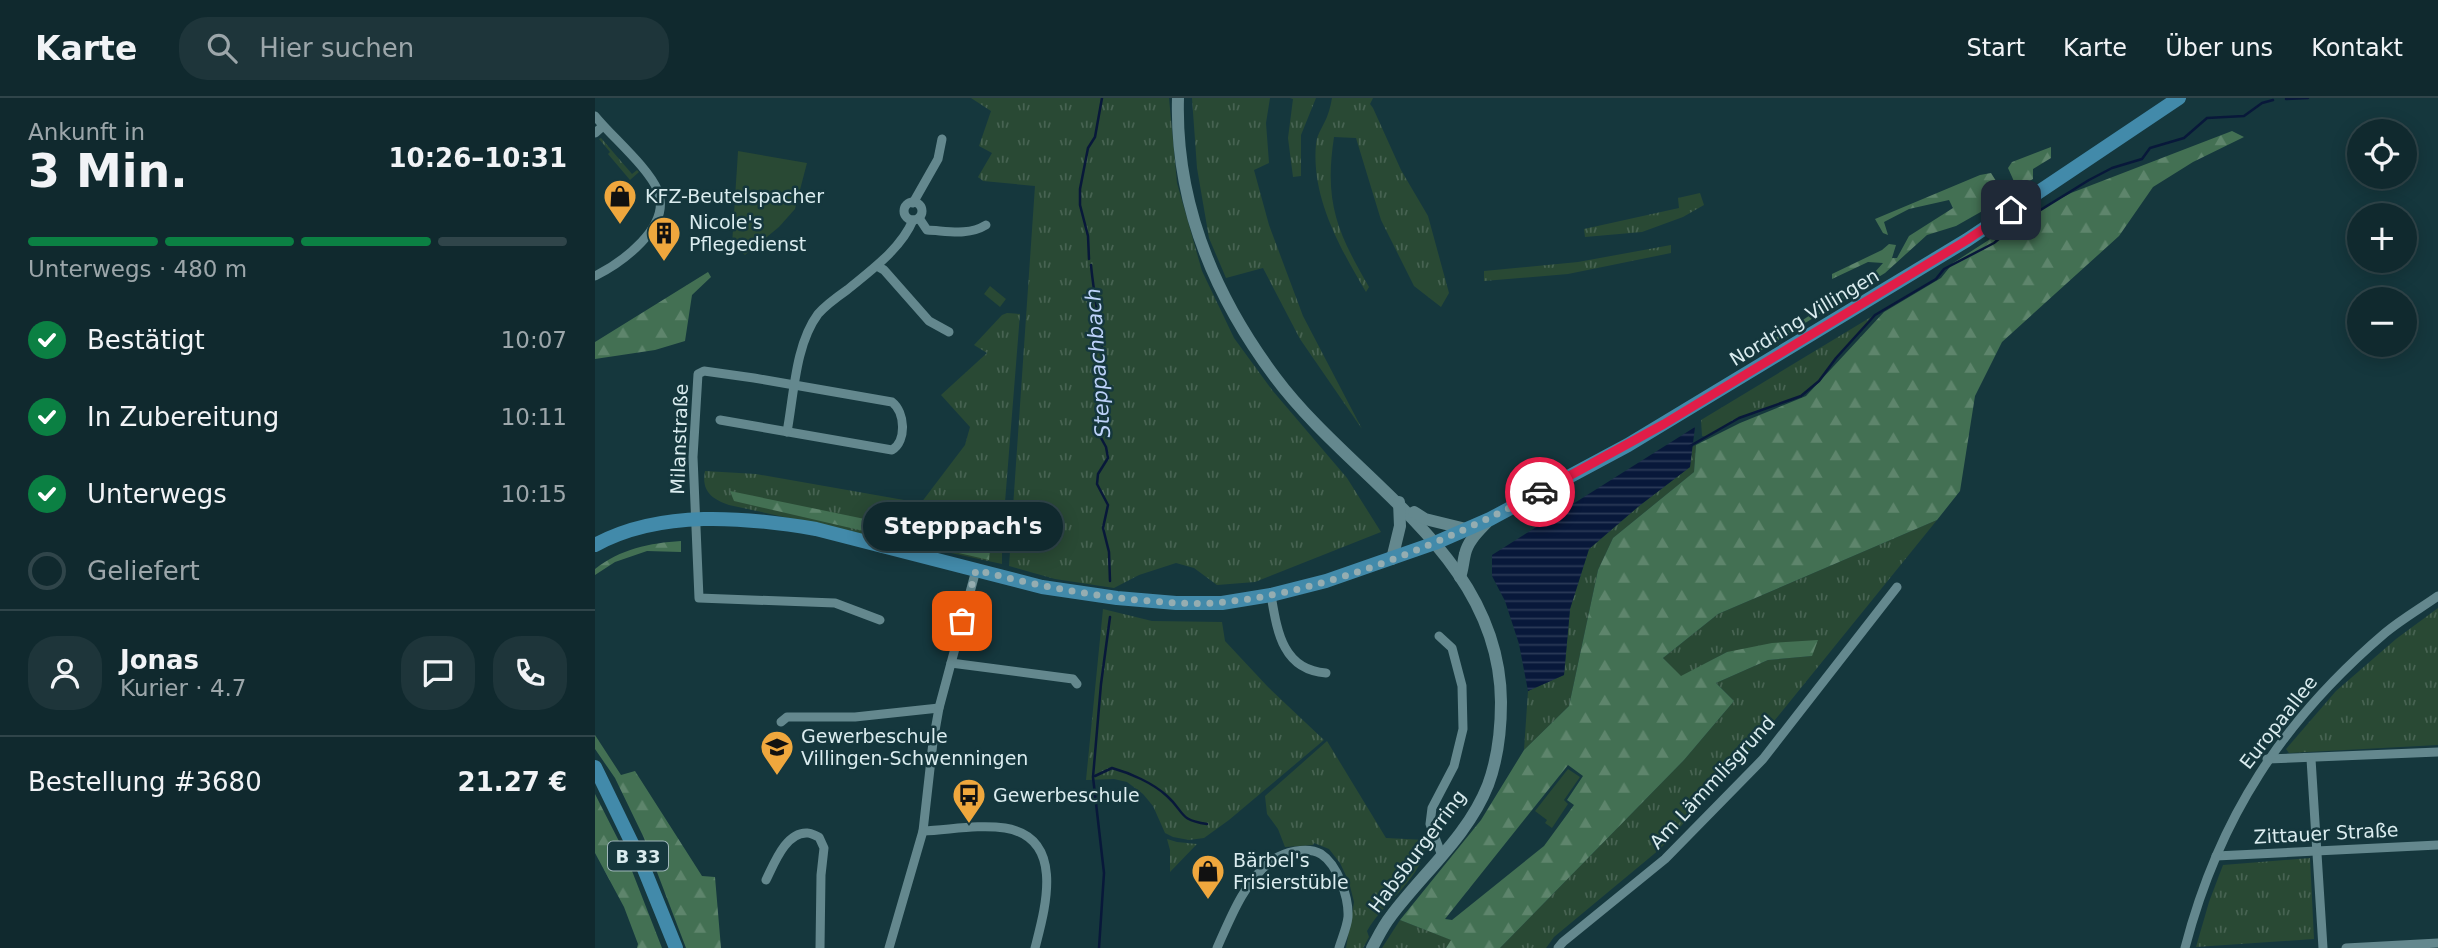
<!DOCTYPE html>
<html lang="de">
<meta charset="utf-8">
<style>
:root{--surface:#10292e;--page:#1e353a;--text:#f1f3f6;--muted:#9ca6aa;--line:#30454a;--accent:#0b8043}
body{margin:0;font-family:"DejaVu Sans",sans-serif;background:var(--page);color:var(--text);height:100vh;display:flex;flex-direction:column;font-size:26px;white-space:nowrap}
*{box-sizing:border-box;margin:0}
p{font-size:23px;color:var(--muted)}
.icon{flex:none;width:38px;height:38px;fill:none;stroke:currentColor;stroke-width:2;stroke-linecap:round;stroke-linejoin:round}
.map{position:relative;flex:1;overflow:hidden}
.side{display:flex;flex-direction:column;background:var(--surface);width:595px}
.side>*{flex:none}
.controls{position:absolute;left:1752px;top:21px;display:grid;gap:14px}
.controls a{display:grid;place-items:center;width:70px;height:70px;border-radius:50%;background:var(--surface);box-shadow:0 4px 18px #0003,0 0 0 2px var(--line);font-size:35px}
.pin{position:absolute;display:grid;place-items:center;width:60px;height:60px;color:#fff;margin:-30px;border-radius:14px;box-shadow:0 4px 10px #0006}
.courier{position:absolute;display:grid;place-items:center;width:70px;height:70px;margin:-35px;border:5px solid #e11d48;border-radius:50%;background:#fff;color:#222;box-shadow:0 2px 9px #0007}
.bubble{position:absolute;height:49px;border-radius:24px;background:var(--surface);box-shadow:0 4px 18px #0003,0 0 0 2px var(--line);font-size:23px;font-weight:800;line-height:49px;text-align:center}
.headline em{font-style:normal;font-weight:800}
.headline div{display:flex;flex-direction:column-reverse}
.headline{display:flex;align-items:center;justify-content:space-between;height:119px;padding:0 28px}
h1{font-size:46px;font-weight:800;line-height:52px}
.bar{display:grid;grid-template-columns:repeat(4,1fr);gap:10px 7px;align-content:center;height:84px;padding:0 28px}
.bar i{height:9px;border-radius:5px;background:var(--line)}
.bar .active{background:var(--accent)}
.bar p{grid-column:span 4}
.line{display:flex;align-items:center;gap:18px;padding:0 28px;border-top:2px solid var(--line)}
.line div{flex:1}
.round{display:grid;place-items:center;flex:none;width:74px;height:74px;border-radius:28px;background:var(--page)}
ol{padding:0 28px;list-style:none}
li{display:flex;align-items:center;gap:21px;height:77px}
li p{margin-inline-start:auto}
li .icon{padding:7px;border-radius:50%;background:var(--accent);color:#fff;stroke-width:4}
li:last-child{color:var(--muted)}
li i{width:38px;height:38px;border:4px solid var(--line);border-radius:50%}
header{display:flex;align-items:center;gap:42px;box-sizing:border-box;height:98px;padding:0 35px;background:var(--surface);border-bottom:2px solid var(--line)}
header strong{font-size:33px}
nav{display:flex;gap:38px;margin-inline-start:auto;font-size:24px}
.search{width:490px;height:63px;background:var(--page);display:flex;align-items:center;gap:18px;box-sizing:border-box;padding:0 24px;border-radius:28px;color:var(--muted);font-size:26px}
main{display:flex;flex:1;min-height:0}
.map>svg:first-child{display:block}
.grass{fill:url(#grass-tufts)}
.forest{fill:url(#forest-firs);fill-rule:evenodd}
.park{fill:#294934}
.water{fill:url(#water-rules)}
.lines{fill:none;stroke-linecap:round;stroke-linejoin:round}
.stream{stroke:#08183a;stroke-width:2.5}
.street{stroke:#64888e;stroke-width:9}
.secondary{stroke:#64888e;stroke-width:12}
.primary{stroke:#428aaa;stroke-width:14}
.done{stroke:#95adb1;stroke-width:7;stroke-dasharray:0 12.6}
.route{stroke:#e11d48;stroke-width:9}
.labels{text-anchor:middle;dominant-baseline:central;stroke-width:5;stroke-linejoin:round;paint-order:stroke}
.shield{fill:#15373d;stroke:#9fb6ba;stroke-width:2}
.shield-label{font-size:18px;font-weight:bold;fill:#daecef}
.poi-label{font-size:19px;fill:#daecef;stroke:#15373d;text-anchor:start}
.street-label{font-size:19px;fill:#daecef;stroke:#15373d}
.water-label{font-size:21px;font-style:italic;fill:#bdd2f9;stroke:#15373d}
</style>
<header>
<strong>Karte</strong>
<div class="search"><svg class="icon" aria-label="search" viewBox="0 0 24 24"><circle cx="10" cy="10" r="6"/><path d="M15 15l6 6"/></svg>Hier suchen</div>
<nav><a>Start</a><a>Karte</a><a>Über uns</a><a>Kontakt</a></nav>
</header>
<main>
<section class="side">
<div class="headline"><div><h1>3 Min.</h1><p>Ankunft in</p></div><em>10:26–10:31</em></div>
<div class="bar"><i class="active"></i><i class="active"></i><i class="active"></i><i></i><p>Unterwegs · 480 m</p></div>
<ol>
<li><svg class="icon" aria-label="check" viewBox="0 0 24 24"><path d="M5 12l5 5 9-10"/></svg>Bestätigt<p>10:07</p></li>
<li><svg class="icon" aria-label="check" viewBox="0 0 24 24"><path d="M5 12l5 5 9-10"/></svg>In Zubereitung<p>10:11</p></li>
<li><svg class="icon" aria-label="check" viewBox="0 0 24 24"><path d="M5 12l5 5 9-10"/></svg>Unterwegs<p>10:15</p></li>
<li><i></i>Geliefert</li>
</ol>
<div class="line" style="height:126px"><a class="round"><svg class="icon" aria-label="person" viewBox="0 0 24 24"><circle cx="12" cy="8" r="4"/><path d="M4 21q1-7 8-7t8 7"/></svg></a><div><b>Jonas</b><p>Kurier · 4.7</p></div><a class="round"><svg class="icon" aria-label="chat" viewBox="0 0 24 24"><path d="M4 5h16v11H9l-5 4z"/></svg></a><a class="round"><svg class="icon" aria-label="phone" viewBox="0 0 24 24"><path d="M5 4h4l2 5-3 2q2 4 5 5l2-3 5 2v4C11 20 4 13 5 4z"/></svg></a></div>
<div class="line" style="height:91px"><div>Bestellung #3680</div><b>21.27 €</b></div>
</section>
<div class="map">
<svg width="1843" height="850" viewBox="0 0 1843 850">
<defs>
<pattern id="grass-tufts" width="24" height="20" patternUnits="userSpaceOnUse" patternTransform="scale(1.75)"><rect width="24" height="20" fill="#294934"/><path d="M3 7l-1-3M5 7V3M7 7l1-3M15 17l-1-3M17 17v-4M19 17l1-3" fill="none" stroke="#476352"/></pattern>
<pattern id="forest-firs" width="22" height="20" patternUnits="userSpaceOnUse" patternTransform="scale(1.75)"><rect width="22" height="20" fill="#437053"/><path d="M5 1l3.5 6h-7zM16 11l3.5 6h-7z" fill="#5e856c"/></pattern>
<pattern id="water-rules" width="6" height="5" patternUnits="userSpaceOnUse" patternTransform="scale(1.75)"><rect width="6" height="5" fill="#08183a"/><path d="M0 2.5h6" fill="none" stroke="#2b3a57"/></pattern>
</defs>
<rect width="100%" height="100%" fill="#15373d"/>
<!-- grass -->
<g class="grass">
<polygon points="376,0 574,0 582,85 607,173 639,240 677,292 752,380 786,434 660,484 622,487 599,470 581,465 544,477 519,490 460,481 414,468 440,88 388,83 383,79 397,55 384,48 396,13"/>
<polygon points="597,0 675,0 671,25 674,65 659,72 674,127 708,218 767,331 705,241 668,170 631,180 614,140 602,70"/>
<polygon points="695,0 721,0 706,37 706,78 698,79 693,40 698,1"/>
<path d="M737,0H778L775,6L778,10L806,72L833,118L854,195L846,209L819,188L786,122L761,40L739,39C729,104 742,134 774,189L771,194C745,150 716,99 721,46C722,35 730,26 733,16C735,11 736,5 737,0Z"/>
<polygon points="6,40 37,76 42,72 44,74 35,82 13,56 15,54 4,41"/>
<polygon points="1105,95 1109,107 1088,119 1047,134 990,139 989,131 1084,110 1083,100"/>
<polygon points="1076,147 1076,155 973,176 889,183 889,173 983,164"/>
<path d="M412,215L425,216L407,442V466L134,407C117,401 106,393 110,373L161,376L326,405L370,347L375,329L346,297L392,255L379,247L407,217Z"/>
<polygon points="1281,216 1241,260 1224,283 1206,298 1144,320 1112,339 1107,338 1106,322"/>
<polygon points="1101,347 1099,374 1018,440 1003,472 974,608 929,652 933,593 969,577 975,511 994,451 1044,408 1095,369 1097,349"/>
<polygon points="1342,422 1158,649 1065,751 959,839 951,850 905,850 1089,662 1139,603 1121,585 1173,562 1217,558 1132,554 1086,579 1068,560 1123,516"/>
<polygon points="1843,510 1843,647 1694,655 1691,651 1741,593 1801,541"/>
<polygon points="508,511 557,523 627,524 630,543 673,589 729,642 634,722 609,740 594,742 578,739 570,735 558,708 548,696 532,684 519,681 491,682"/>
<path d="M732,643L791,740L831,742C830,780 789,802 772,833L774,839L768,850H751L759,804L754,784L745,765L734,751L719,745L718,747L690,749L683,731L672,716L670,698Z"/>
<polygon points="572,741 582,744 602,746 575,774 575,752"/>
<polygon points="1715,760 1719,841 1601,849 1614,804 1628,767"/>
<polygon points="805,822 857,842 851,850 787,850"/>
</g>
<!-- forest -->
<g class="forest">
<path d="M1637,33L1649,39L1598,64L1558,89L1524,138L1407,244L1380,298L1365,393L1342,422L1123,516L1068,560L1086,578L1132,554L1177,545L1223,542L1217,558L1173,562L1121,585L1139,603L1089,662L905,850H851L856,842L805,822L886,722L929,652L974,608L1003,472L1018,440L1099,374L1101,347L1145,325L1211,298L1289,214L1346,180L1358,165L1417,127L1427,135L1437,127L1434,117L1476,95ZM973,667L988,678L972,702L979,707L949,748L857,822L850,821Z"/>
<polygon points="1456,49 1456,60 1438,71 1438,81 1422,90 1413,70 1417,64"/>
<polygon points="1396,75 1403,86 1405,103 1361,128 1332,137 1290,175 1162,255 1161,253 1280,174 1288,165 1273,164 1237,181 1237,176 1287,152 1294,146 1301,147 1297,160 1302,160 1314,138 1358,110 1354,102 1314,111 1289,124 1293,137 1288,135 1280,121 1385,77"/>
<polygon points="113,174 116,179 97,197 90,243 60,252 0,261 0,244"/>
<polygon points="135,393 289,425 395,452 394,462 139,403"/>
<path d="M86,443V454L52,453L20,464L0,477V471C25,451 55,445 86,443Z"/>
<polygon points="0,637 26,677 40,673 107,778 120,779 126,850 91,850 49,740 20,680 0,651"/>
<polygon points="0,696 30,755 67,850 42,850 43,846 29,809 0,755"/>
</g>
<!-- park -->
<g class="park">
<polygon points="143,53 212,65 200,111 184,129 150,157 137,147"/>
<polygon points="395,188 411,201 405,209 389,196"/>
<polygon points="973,671 985,679 969,702 973,706 957,730 950,725 952,722 940,713"/>
</g>
<!-- water -->
<polygon class="water" points="1100,329 1095,369 1044,408 994,451 975,511 969,577 933,593 924,546 910,503 897,478 897,457"/>
<g class="lines">
<!-- stream -->
<g class="stream">
<polyline points="1691,1 1713,0"/>
<polyline points="494,161 493,138 485,107 485,91 493,50 500,39 507,0"/>
<path d="M496,167C500,212 520,299 505,338L511,349L513,360L503,376L502,386L513,407L508,430L514,454L515,483"/>
<polyline points="1095,348 1144,320 1206,298 1224,283 1241,260 1280,217 1341,181 1349,171 1399,145 1418,129 1494,82 1517,70 1547,61 1555,50 1589,40 1612,20 1649,18 1667,5 1678,2"/>
<path d="M500,678L517,670C535,675 558,685 572,698C590,714 583,722 612,726"/>
<polyline points="504,850 509,775 498,679 506,586 515,519"/>
</g>
<!-- street -->
<g class="street">
<path d="M0,18C17,39 53,69 63,93C77,129 26,165 0,178"/>
<polyline points="0,35 8,28"/>
<circle cx="318" cy="113" r="9"/>
<polyline points="318,105 343,61 347,41"/>
<path d="M324,120L332,132C353,133 373,138 391,127"/>
<polyline points="282,168 289,172 334,223 354,234"/>
<path d="M125,322L297,352C312,343 310,314 297,304L159,280L109,273L103,276L98,359L104,500L240,505L285,522"/>
<path d="M192,334C199,297 200,247 223,216C231,207 242,199 252,192C275,173 306,151 318,122"/>
<path d="M676,497C682,532 687,572 731,575"/>
<polyline points="844,538 857,550 867,588 868,631 859,668 837,710 835,726 847,758"/>
<polyline points="356,565 478,581 482,586"/>
<polyline points="186,624 192,619 260,619 344,610"/>
<polyline points="1672,661 1843,654"/>
<polyline points="1716,661 1728,850"/>
<path d="M328,733C354,732 384,726 410,730C471,740 450,811 440,850"/>
<polyline points="1621,758 1843,747"/>
<path d="M171,782C179,766 191,733 213,735C217,735 220,738 224,739L229,750L226,777L225,850"/>
<polyline points="294,850 328,733 338,644 344,610 381,472"/>
<path d="M622,850C635,821 649,784 675,764C688,754 712,748 726,756C743,767 754,800 753,819C752,829 747,840 744,850"/>
<polyline points="963,850 968,844 1070,761 1168,661 1302,489"/>
<path d="M1590,850C1624,719 1688,622 1790,535C1807,521 1826,510 1843,498"/>
<polyline points="1751,850 1843,845"/>
</g>
<!-- secondary -->
<g class="secondary">
<path d="M583,0C580,104 618,196 680,279C758,384 905,456 906,604C906,633 903,660 893,687C873,738 828,775 796,818C788,828 783,839 777,850"/>
<polyline points="819,414 830,421 871,431"/>
<polyline points="797,461 805,428 804,404"/>
<path d="M865,479C868,471 868,464 870,456C873,442 885,432 894,422"/>
</g>
<!-- primary -->
<g class="primary">
<path d="M0,447C66,411 150,419 221,431L447,489L522,500L581,505H627L676,497L731,483L840,445L895,421L1033,347L1372,142L1584,0"/>
<polyline points="0,669 47,766 81,850"/>
</g>
</g>
<g class="lines">
<!-- done -->
<path class="done" d="M367,523L381,472C439,487 495,498 554,503C579,505 604,507 629,504C734,494 853,443 945,394"/>
<!-- route -->
<polyline class="route" points="945,394 1069,326 1372,142 1416,112"/>
</g>
<!-- icons -->
<defs>
<symbol id="shop-pin" viewBox="-11 -11 22 30"><path d="M0 17L-7.5 6A9.5 9.5 0 1 1 7.5 6Z" fill="#efa73d" stroke="#15373d"/><path d="M-5-2.5h2.3a2.7 3.5 0 0 1 5.4 0H5L5.5 6h-11ZM-1.5-2.5h3a1.5 2.3 0 0 0-3 0Z" fill="#111"/></symbol>
<symbol id="building-pin" viewBox="-11 -11 22 30"><path d="M0 17L-7.5 6A9.5 9.5 0 1 1 7.5 6Z" fill="#efa73d" stroke="#15373d"/><path d="M-4-6H4V6H1V3H-1V6H-4ZM-2.5-4.3h1.7v1.8h-1.7ZM.8-4.3h1.7v1.8H.8ZM-2.5-1h1.7V.8h-1.7ZM.8-1h1.7V.8H.8Z" fill="#111"/></symbol>
<symbol id="school-pin" viewBox="-11 -11 22 30"><path d="M0 17L-7.5 6A9.5 9.5 0 1 1 7.5 6Z" fill="#efa73d" stroke="#15373d"/><path d="M0-5L7-2L0 1L-7-2ZM-4 1L0 2.5L4 1V4Q0 6-4 4Z" fill="#111"/></symbol>
<symbol id="bus-pin" viewBox="-11 -11 22 30"><path d="M0 17L-7.5 6A9.5 9.5 0 1 1 7.5 6Z" fill="#efa73d" stroke="#15373d"/><path d="M-5-6H5V4H4V6H2V4H-2V6H-4V4H-5ZM-3.5-4V0h7V-4ZM-3.5 1.2v1.5H-2V1.2ZM2 1.2v1.5H3.5V1.2Z" fill="#111"/></symbol>
</defs>
<g fill-rule="evenodd">
<use href="#shop-pin" x="6" y="79" width="38" height="52"/>
<use href="#building-pin" x="50" y="116" width="38" height="52"/>
<use href="#school-pin" x="163" y="630" width="38" height="52"/>
<use href="#bus-pin" x="355" y="678" width="38" height="52"/>
<use href="#shop-pin" x="594" y="754" width="38" height="52"/>
</g>
<g class="labels">
<!-- shield labels -->
<rect class="shield" x="13" y="743.5" width="60" height="29" rx="5"/>
<g class="shield-label">
<text x="43" y="758">B 33</text>
</g>
<!-- poi labels -->
<g class="poi-label">
<text x="50" y="98">KFZ-Beutelspacher</text>
<text x="94" y="124">Nicole's<tspan x="94" dy="22">Pflegedienst</tspan></text>
<text x="206" y="638">Gewerbeschule<tspan x="206" dy="22">Villingen-Schwenningen</tspan></text>
<text x="398" y="697">Gewerbeschule</text>
<text x="638" y="762">Bärbel's<tspan x="638" dy="22">Frisierstüble</tspan></text>
</g>
<!-- street labels -->
<g class="street-label">
<text transform="translate(1209 219) rotate(-31)">Nordring Villingen</text>
<text transform="translate(84 341) rotate(-88)">Milanstraße</text>
<text transform="translate(1683 624) rotate(-52)">Europaallee</text>
<text transform="translate(1117 684) rotate(-47)">Am Lämmlisgrund</text>
<text transform="translate(1731 735) rotate(-3)">Zittauer Straße</text>
<text transform="translate(822 753) rotate(-53)">Habsburgerring</text>
</g>
<!-- water labels -->
<g class="water-label">
<text transform="translate(503 265) rotate(-94)">Steppachbach</text>
</g>
</g>
</svg>
<div class="controls">
<a><svg class="icon" aria-label="locate" viewBox="0 0 24 24"><circle cx="12" cy="12" r="6"/><path d="M12 2v4M12 18v4M2 12h4M18 12h4"/></svg></a>
<a>+</a>
<a>−</a>
</div>
<div class="pin" style="left:367px;top:523px;background:#ea580c"><svg class="icon" aria-label="bag" viewBox="0 0 24 24"><path d="M5 8h14l-1 12H6zM9 8a3 3 0 0 1 6 0"/></svg></div>
<div class="pin" style="left:1416px;top:112px;background:#1f2937"><svg class="icon" aria-label="home" viewBox="0 0 24 24"><path d="M3 11l9-7 9 7M6 9v11h12V9"/></svg></div>
<div class="courier" style="left:945px;top:394px"><svg class="icon" aria-label="car" viewBox="0 0 24 24"><path d="M5 17H2v-5l4-1 3-4h7l3 4 3 1v5h-3M9 17h6M6 11h13"/><circle cx="7" cy="17" r="2"/><circle cx="17" cy="17" r="2"/></svg></div>
<div class="bubble" style="left:268px;top:404px;width:200px">Stepppach's</div>
</div>
</main>
